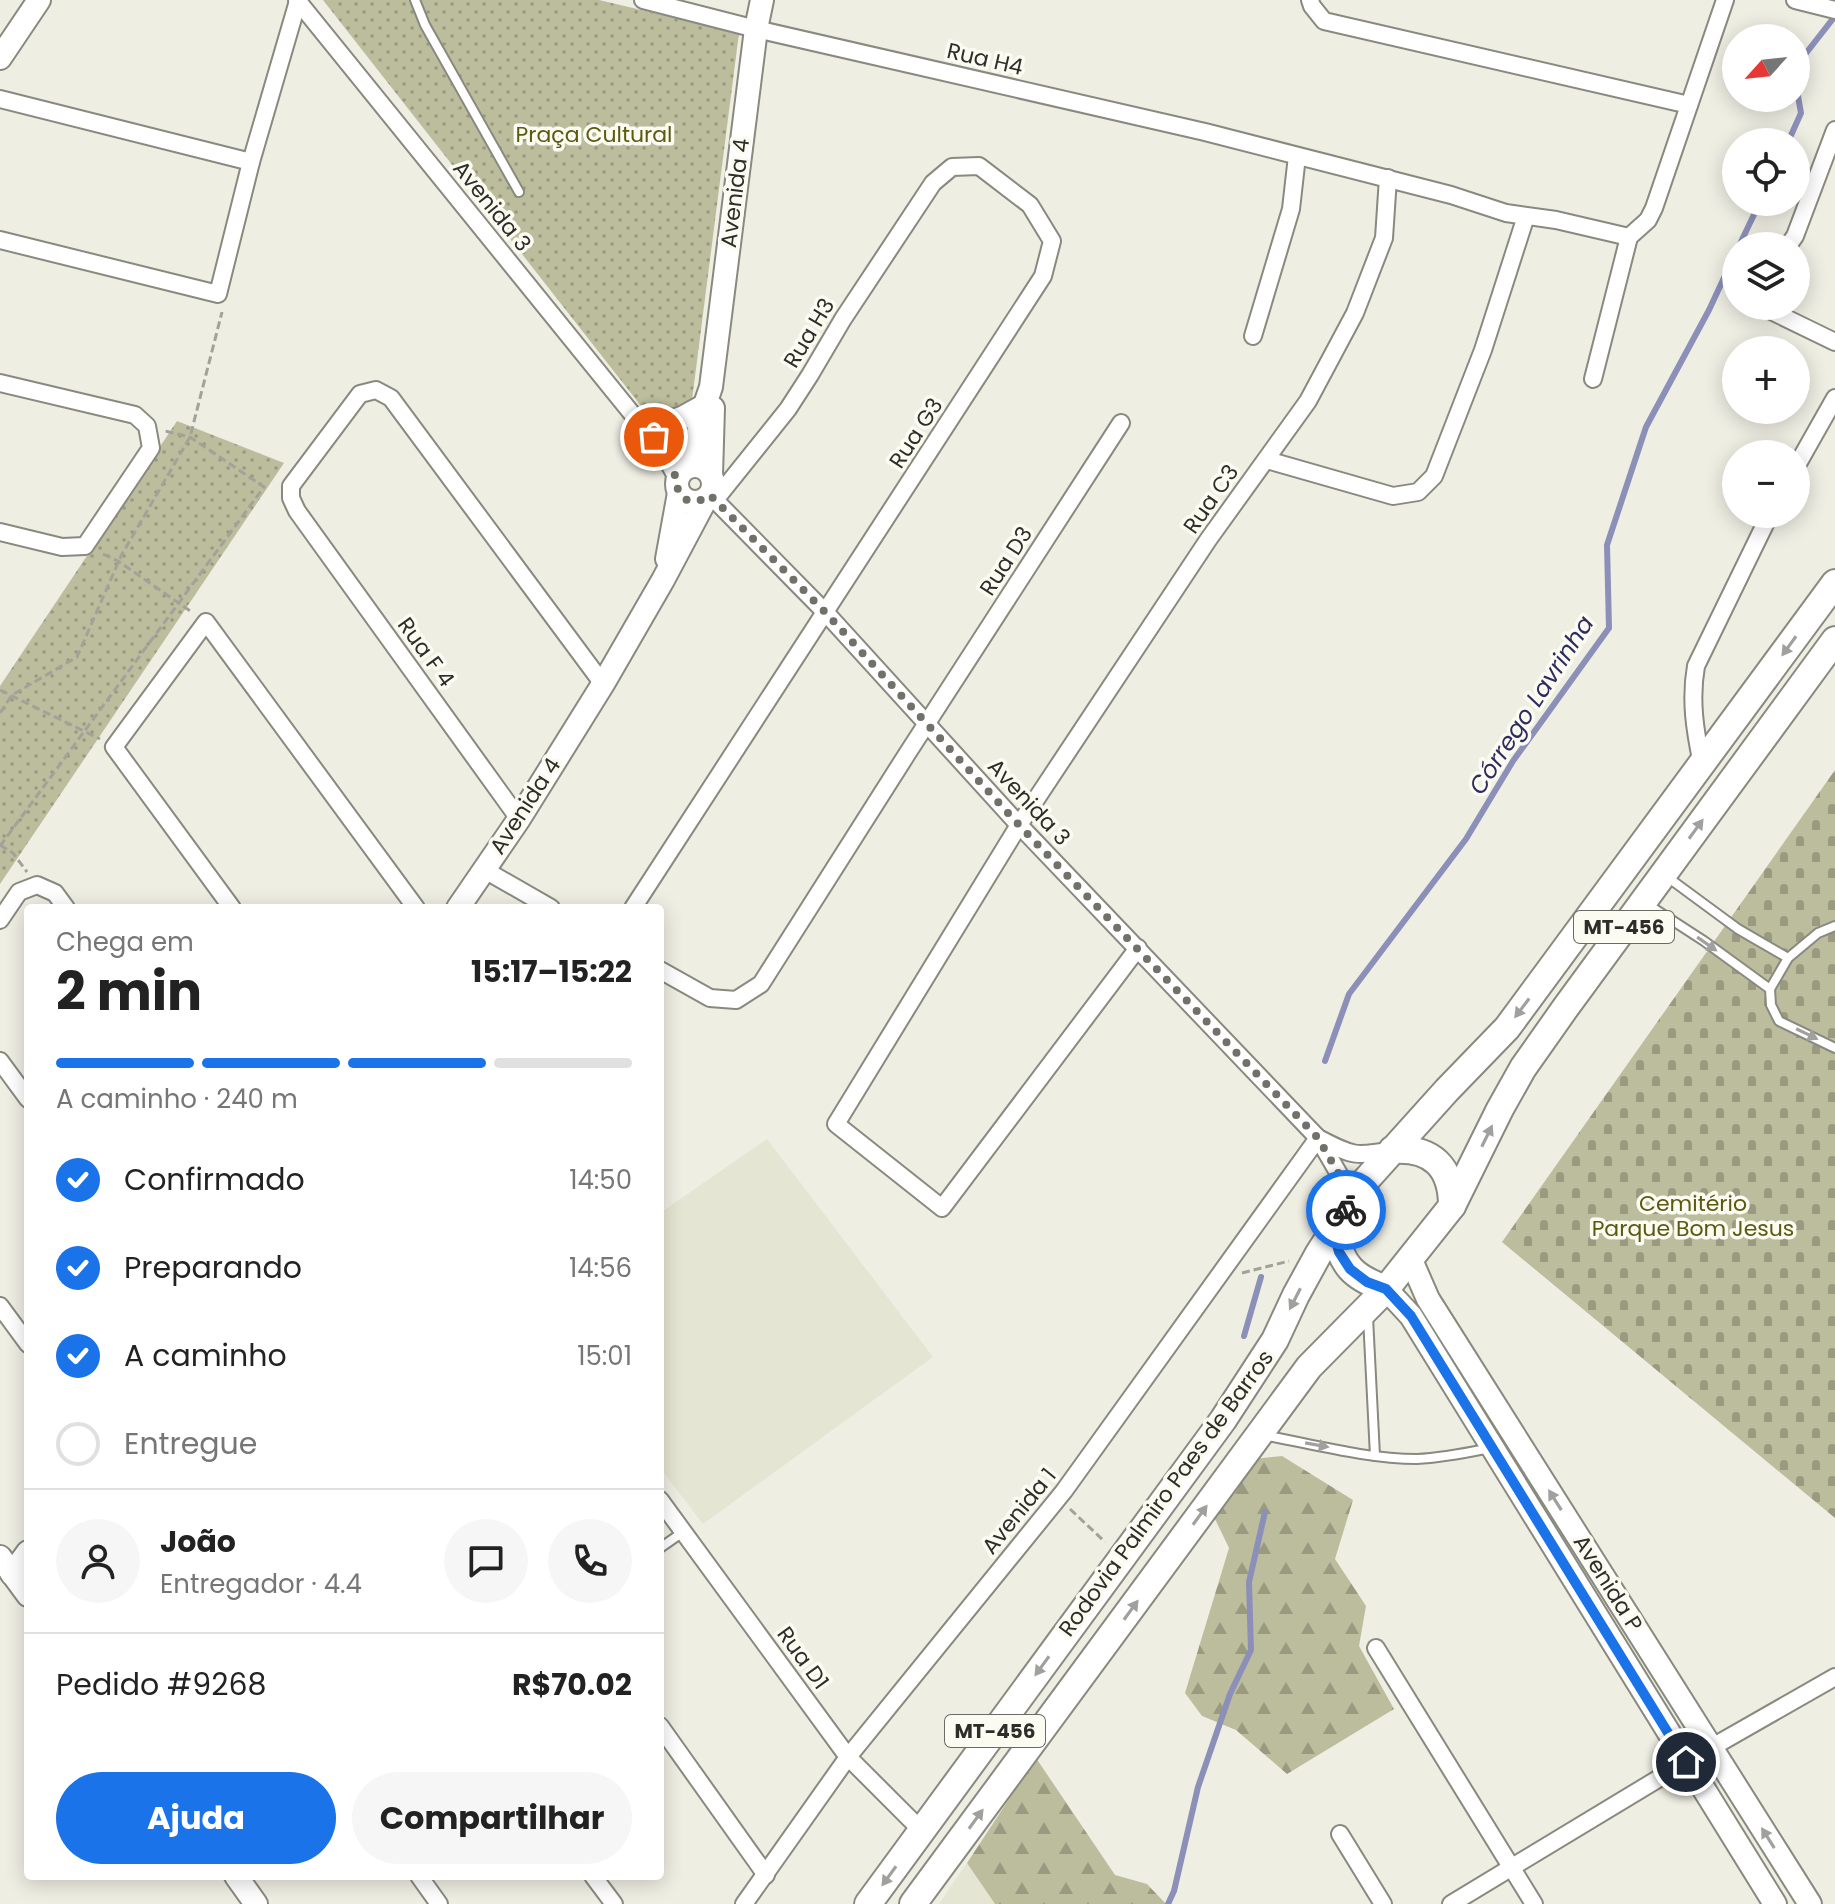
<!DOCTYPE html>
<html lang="pt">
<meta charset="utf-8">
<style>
:root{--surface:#fff;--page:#f6f6f6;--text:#222;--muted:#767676;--line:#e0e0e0;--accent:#1a73e8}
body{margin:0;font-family:Poppins,sans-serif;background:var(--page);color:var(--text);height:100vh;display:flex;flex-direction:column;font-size:30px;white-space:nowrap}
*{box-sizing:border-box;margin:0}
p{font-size:26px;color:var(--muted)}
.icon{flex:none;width:44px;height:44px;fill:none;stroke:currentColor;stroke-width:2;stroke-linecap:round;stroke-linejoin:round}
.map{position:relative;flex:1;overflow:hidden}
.details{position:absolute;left:24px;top:904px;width:640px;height:976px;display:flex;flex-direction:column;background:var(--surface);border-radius:8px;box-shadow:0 4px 20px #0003}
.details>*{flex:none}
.needle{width:52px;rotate:243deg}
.fabs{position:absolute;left:1722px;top:24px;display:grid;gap:16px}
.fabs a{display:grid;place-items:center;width:88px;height:88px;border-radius:50%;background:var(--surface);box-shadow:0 4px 20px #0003;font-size:40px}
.pin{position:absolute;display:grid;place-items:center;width:68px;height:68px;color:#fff;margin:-34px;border:4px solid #fff;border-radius:50%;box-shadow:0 2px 8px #0007}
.courier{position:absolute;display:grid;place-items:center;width:80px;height:80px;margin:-40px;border:6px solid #1a73e8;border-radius:50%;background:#fff;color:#222;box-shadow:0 2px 10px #0007}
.headline em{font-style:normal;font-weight:700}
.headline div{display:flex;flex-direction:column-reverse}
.headline{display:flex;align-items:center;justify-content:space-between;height:136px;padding:0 32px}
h1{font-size:52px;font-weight:700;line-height:60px}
.bar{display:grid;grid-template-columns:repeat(4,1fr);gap:12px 8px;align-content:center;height:96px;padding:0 32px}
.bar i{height:10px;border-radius:6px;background:var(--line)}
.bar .on{background:var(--accent)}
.bar p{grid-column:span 4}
.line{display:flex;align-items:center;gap:20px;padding:0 32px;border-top:2px solid var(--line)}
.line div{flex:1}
.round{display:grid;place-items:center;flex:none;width:84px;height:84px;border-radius:42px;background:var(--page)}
ol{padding:0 32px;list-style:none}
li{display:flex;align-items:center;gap:24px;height:88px}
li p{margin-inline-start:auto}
li .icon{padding:8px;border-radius:50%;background:var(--accent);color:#fff;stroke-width:4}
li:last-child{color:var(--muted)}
li i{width:44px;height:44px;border:4px solid var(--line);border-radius:50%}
.button{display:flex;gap:16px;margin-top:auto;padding:16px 32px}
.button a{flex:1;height:92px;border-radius:48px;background:var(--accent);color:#fff;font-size:32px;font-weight:700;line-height:92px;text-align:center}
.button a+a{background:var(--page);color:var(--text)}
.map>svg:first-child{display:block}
.built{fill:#e4e5d2}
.grass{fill:url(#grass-dots)}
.forest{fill:url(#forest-firs)}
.cemetery{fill:url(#cemetery-stones)}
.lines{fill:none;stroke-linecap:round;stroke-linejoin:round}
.stream{stroke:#8c8fb8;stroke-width:6}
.lane-casing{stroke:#89897f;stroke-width:12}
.street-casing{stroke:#89897f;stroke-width:20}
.secondary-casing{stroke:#89897f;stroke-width:26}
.primary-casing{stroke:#89897f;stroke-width:30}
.path{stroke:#a2a299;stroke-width:3;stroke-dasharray:8 4;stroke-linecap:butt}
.lane{stroke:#fff;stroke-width:8}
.street{stroke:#fff;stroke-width:16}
.secondary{stroke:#fff;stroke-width:22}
.primary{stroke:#fff;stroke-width:26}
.oneway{fill:#a0a09f}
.done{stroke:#71716a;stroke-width:8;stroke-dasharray:0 14.4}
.route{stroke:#1a73e8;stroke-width:10}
.labels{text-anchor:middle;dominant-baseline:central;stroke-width:7;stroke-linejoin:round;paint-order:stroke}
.shield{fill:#fbfbf1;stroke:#6b6b65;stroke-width:2}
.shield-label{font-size:20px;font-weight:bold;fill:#2d2d29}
.street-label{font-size:22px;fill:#2d2d29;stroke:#fbfbf1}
.park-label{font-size:22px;fill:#5c5a11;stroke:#fbfbf1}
.water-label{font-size:24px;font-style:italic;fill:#2d2c60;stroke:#fbfbf1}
</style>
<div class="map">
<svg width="1835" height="1904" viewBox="0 0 1835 1904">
<defs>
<pattern id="grass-dots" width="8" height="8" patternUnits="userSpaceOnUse" patternTransform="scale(2)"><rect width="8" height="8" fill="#bcbd9d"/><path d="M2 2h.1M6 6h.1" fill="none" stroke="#999a80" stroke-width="1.8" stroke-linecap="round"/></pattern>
<pattern id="forest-firs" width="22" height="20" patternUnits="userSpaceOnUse" patternTransform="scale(2)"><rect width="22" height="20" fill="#bcbd9d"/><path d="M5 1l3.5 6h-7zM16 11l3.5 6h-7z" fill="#999a80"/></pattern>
<pattern id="cemetery-stones" width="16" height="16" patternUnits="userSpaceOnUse" patternTransform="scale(2)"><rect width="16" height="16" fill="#bcbd9d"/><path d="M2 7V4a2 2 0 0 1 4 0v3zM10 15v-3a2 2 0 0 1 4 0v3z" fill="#999a80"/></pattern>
</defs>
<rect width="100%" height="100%" fill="#eeeee3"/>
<!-- built -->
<g class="built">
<polygon points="767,1139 933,1357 703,1524 660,1468 660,1213"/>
<polygon points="967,1863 995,1904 939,1904"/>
</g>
<!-- grass -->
<g class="grass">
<polygon points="323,0 599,0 739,33 692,400 686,407 652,420"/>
<polygon points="177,421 284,463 0,884 0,686"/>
</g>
<!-- forest -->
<g class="forest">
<polygon points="1282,1456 1353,1500 1335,1559 1366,1606 1359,1646 1394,1709 1287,1774 1236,1730 1202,1716 1185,1693 1229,1548 1214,1517 1254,1459"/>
<polygon points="1036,1758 1115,1875 1147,1884 1166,1904 995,1904 967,1863"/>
</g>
<!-- cemetery -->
<polygon class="cemetery" points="1835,770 1835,1518 1502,1242"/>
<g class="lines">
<!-- stream -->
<g class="stream">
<polyline points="1796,66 1835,16"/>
<polyline points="1788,142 1801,113 1796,85"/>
<polyline points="1739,246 1760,202"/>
<polyline points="1325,1061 1349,994 1466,839 1513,761 1609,628 1607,545 1646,427 1709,310 1736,252"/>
<polyline points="1244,1336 1261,1277"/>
<polyline points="1168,1904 1174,1891 1198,1787 1230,1694 1251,1650 1249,1582 1265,1512"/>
</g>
<defs>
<g id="lane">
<polyline points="415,0 425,25 519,192"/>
<polyline points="1666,876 1738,929 1788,958"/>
<polyline points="1647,904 1704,941 1770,989"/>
<polyline points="1835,926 1818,933 1788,958 1770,989 1771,1005 1779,1021 1835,1048"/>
<polyline points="1368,1317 1375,1456"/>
<path d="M1263,1435C1312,1444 1367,1459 1417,1459C1442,1458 1466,1453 1491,1448"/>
<polyline points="660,1548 683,1532"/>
</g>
<g id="street">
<polyline points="297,0 646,431 672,450 690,467"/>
<polyline points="643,0 756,29 1205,132 1451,195 1506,213 1556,220 1629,237 1648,220 1654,208 1725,0"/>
<polyline points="1310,0 1312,6 1324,21 1689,105"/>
<polyline points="1795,0 1835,10"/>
<polyline points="0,99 251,162"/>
<polyline points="0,240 218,294 251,162 298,1"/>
<polyline points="1788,246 1795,236 1835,130"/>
<polyline points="1761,306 1835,342"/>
<polyline points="1253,336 1291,209 1297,156"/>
<polyline points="1593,379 1629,237"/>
<polyline points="0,383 135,415 147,426 151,448 85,546 62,547 0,532"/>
<polyline points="657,442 678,480"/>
<polyline points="1267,460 1393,496 1418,492 1434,476 1483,350 1526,216"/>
<polyline points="1796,467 1835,398"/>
<polyline points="710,495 826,613 1019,825 1318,1138 1343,1181 1350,1204"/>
<path d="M1702,764C1695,731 1690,700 1696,666L1770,514"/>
<polyline points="519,819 297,511 291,498 291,486 360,394 376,390 391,398 603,684"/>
<polyline points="483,869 551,908"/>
<polyline points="232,908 114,747 206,622 416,908"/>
<polyline points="633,908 1043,276 1052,241 1030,205 979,166 952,167 933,183 843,319 810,375 788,409 715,500"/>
<polyline points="0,920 19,892 37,885 55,893 66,908"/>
<polyline points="1138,948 942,1208 836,1124 1019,825 1208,540 1308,401 1355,313 1384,238 1388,178"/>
<polyline points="660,970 710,998 736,1000 761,984 907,754 1121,423"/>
<polyline points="0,1061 28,1099"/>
<path d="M1320,1139C1353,1156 1355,1157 1392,1150"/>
<polyline points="0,1306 28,1344"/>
<polyline points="660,1500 848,1757 922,1831"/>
<polyline points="1376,1648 1534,1904"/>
<polyline points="660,1726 766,1875"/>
<polyline points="1340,1834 1383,1904"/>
<polyline points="419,1876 439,1904"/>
<polyline points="593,1876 614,1904"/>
<polyline points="744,1904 848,1757 1064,1491 1318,1138"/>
<polyline points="1451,1904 1686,1762 1835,1677"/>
</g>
<g id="secondary">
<polyline points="0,58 39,0"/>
<polyline points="646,431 684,417 704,406"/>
<polyline points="692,466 701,416 711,387 756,29 762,0"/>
<circle cx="695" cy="484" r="18"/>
<polyline points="711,475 713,408"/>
<polyline points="667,559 679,493"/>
<polyline points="458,908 519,819 603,684 663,580 706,499"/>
<polyline points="1411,1260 1428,1299 1810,1904"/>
<polyline points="1386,1289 1411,1316 1775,1904"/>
<polyline points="0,1557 28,1595"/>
<polyline points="12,1574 28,1552"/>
<polyline points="236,1876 256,1904"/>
</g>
<g id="primary">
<path d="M1392,1150C1432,1147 1452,1167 1452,1206"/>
<path d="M1333,1231C1343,1266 1352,1277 1386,1289"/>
<polyline points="868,1904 1223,1420 1275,1340 1296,1295 1319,1253 1366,1180 1447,1090 1507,1028 1835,583"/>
<polyline points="913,1904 1309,1367 1386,1289 1452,1206 1500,1109 1523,1068 1566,1007 1835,640"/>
</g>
</defs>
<!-- lane casing -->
<use href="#lane" class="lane-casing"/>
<!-- street casing -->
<use href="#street" class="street-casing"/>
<!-- secondary casing -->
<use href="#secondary" class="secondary-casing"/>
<!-- primary casing -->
<use href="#primary" class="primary-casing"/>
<!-- path -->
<g class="path">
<polyline points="103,554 118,561 193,613"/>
<polyline points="0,690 100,739"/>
<polyline points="0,713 12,695 77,657 121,556 190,437 222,312"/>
<polyline points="0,845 13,853 27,872"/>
<polyline points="0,846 264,487 190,437 165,431"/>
<polyline points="1242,1273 1289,1261"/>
<polyline points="1070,1509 1105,1542"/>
</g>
<!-- lane -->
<use href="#lane" class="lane"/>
<!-- street -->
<use href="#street" class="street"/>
<!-- secondary -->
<use href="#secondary" class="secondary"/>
<!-- primary -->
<use href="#primary" class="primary"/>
</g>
<!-- one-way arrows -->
<defs><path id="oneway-solid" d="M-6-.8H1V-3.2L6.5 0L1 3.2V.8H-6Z" transform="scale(2)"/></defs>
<g class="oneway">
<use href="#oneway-solid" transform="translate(1789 646) rotate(126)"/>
<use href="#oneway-solid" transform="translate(1696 829) rotate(-54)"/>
<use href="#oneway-solid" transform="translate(1707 944) rotate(35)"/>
<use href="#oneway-solid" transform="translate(1522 1008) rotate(127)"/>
<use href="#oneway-solid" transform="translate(1807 1034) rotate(26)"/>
<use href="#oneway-solid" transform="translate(1487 1136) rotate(-64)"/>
<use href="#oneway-solid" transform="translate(1295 1299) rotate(117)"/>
<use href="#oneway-solid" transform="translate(1317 1445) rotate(10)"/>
<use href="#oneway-solid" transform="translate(1555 1500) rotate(-122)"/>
<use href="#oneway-solid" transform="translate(1200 1515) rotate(-54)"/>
<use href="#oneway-solid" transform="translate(1131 1610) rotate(-54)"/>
<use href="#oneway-solid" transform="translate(1042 1666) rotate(126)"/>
<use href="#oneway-solid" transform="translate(976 1819) rotate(-54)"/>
<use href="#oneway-solid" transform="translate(1768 1838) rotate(-122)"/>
<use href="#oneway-solid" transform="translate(889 1876) rotate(126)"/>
</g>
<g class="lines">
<!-- done -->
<path class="done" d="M654,437C661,450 671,464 676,478C678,482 677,486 678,490C684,505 700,503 710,495L826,613L1019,825L1318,1138L1343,1181L1350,1204L1346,1210"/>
<!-- route -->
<polyline class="route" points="1346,1210 1333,1231 1339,1252 1350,1269 1367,1282 1386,1289 1411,1316 1686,1762"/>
</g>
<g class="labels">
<!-- shield labels -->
<g class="shield">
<rect x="1574" y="911" width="100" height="32" rx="6"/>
<rect x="945" y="1715" width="100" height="32" rx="6"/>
</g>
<g class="shield-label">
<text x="1624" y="927">MT-456</text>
<text x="995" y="1731">MT-456</text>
</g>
<!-- street labels -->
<g class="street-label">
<text transform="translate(985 59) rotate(13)">Rua H4</text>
<text transform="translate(735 193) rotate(-83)">Avenida 4</text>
<text transform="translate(492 206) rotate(51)">Avenida 3</text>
<text transform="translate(809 333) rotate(-59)">Rua H3</text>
<text transform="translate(916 433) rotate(-57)">Rua G3</text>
<text transform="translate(1211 499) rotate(-55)">Rua C3</text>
<text transform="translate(1006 561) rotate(-57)">Rua D3</text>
<text transform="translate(426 652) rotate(54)">Rua F 4</text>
<text transform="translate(1029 802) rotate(47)">Avenida 3</text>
<text transform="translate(525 806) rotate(-57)">Avenida 4</text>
<text transform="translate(1166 1493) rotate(-54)">Rodovia Palmiro Paes de Barros</text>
<text transform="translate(1019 1511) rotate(-51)">Avenida 1</text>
<text transform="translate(1608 1583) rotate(58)">Avenida P</text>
<text transform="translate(803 1658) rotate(54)">Rua D1</text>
</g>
<!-- park labels -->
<g class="park-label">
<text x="594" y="134">Praça Cultural</text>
<text x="1693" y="1203">Cemitério<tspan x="1693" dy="25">Parque Bom Jesus</tspan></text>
</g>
<!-- water labels -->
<g class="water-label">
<text transform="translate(1531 705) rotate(-57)">Córrego Lavrinha</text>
</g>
</g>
</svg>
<div class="fabs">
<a><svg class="needle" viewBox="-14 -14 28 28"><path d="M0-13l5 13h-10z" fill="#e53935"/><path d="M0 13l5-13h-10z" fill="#767676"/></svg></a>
<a><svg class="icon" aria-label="locate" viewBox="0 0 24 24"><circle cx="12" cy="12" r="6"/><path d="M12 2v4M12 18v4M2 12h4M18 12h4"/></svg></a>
<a><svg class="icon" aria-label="layers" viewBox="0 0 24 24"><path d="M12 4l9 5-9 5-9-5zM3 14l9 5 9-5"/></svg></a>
<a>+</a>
<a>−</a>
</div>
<div class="pin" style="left:654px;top:437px;background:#ea580c"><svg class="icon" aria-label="bag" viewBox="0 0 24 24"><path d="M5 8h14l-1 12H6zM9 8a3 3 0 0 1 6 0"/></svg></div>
<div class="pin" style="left:1686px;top:1762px;background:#1f2937"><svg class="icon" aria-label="home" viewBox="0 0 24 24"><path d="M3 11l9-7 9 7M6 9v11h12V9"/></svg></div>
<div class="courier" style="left:1346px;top:1210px"><svg class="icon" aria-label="bike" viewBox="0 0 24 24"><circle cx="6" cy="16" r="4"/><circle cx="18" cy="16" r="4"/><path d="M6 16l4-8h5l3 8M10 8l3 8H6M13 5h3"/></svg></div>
<section class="details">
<div class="headline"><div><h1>2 min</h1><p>Chega em</p></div><em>15:17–15:22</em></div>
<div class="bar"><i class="on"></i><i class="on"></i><i class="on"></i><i></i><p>A caminho · 240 m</p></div>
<ol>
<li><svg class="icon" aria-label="check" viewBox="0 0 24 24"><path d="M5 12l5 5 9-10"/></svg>Confirmado<p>14:50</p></li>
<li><svg class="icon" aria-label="check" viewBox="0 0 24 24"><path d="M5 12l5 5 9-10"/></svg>Preparando<p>14:56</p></li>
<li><svg class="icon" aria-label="check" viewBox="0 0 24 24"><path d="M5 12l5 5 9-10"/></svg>A caminho<p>15:01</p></li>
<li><i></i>Entregue</li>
</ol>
<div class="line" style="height:144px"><a class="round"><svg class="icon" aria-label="person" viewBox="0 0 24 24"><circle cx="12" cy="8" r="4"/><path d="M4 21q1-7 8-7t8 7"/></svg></a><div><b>João</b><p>Entregador · 4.4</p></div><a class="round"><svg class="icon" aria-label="chat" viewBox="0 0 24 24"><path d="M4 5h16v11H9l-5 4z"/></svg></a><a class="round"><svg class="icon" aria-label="phone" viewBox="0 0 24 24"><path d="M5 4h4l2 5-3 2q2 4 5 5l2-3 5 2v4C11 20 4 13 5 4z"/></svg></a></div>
<div class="line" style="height:104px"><div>Pedido #9268</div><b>R$70.02</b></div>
<div class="button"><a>Ajuda</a><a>Compartilhar</a></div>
</section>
</div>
